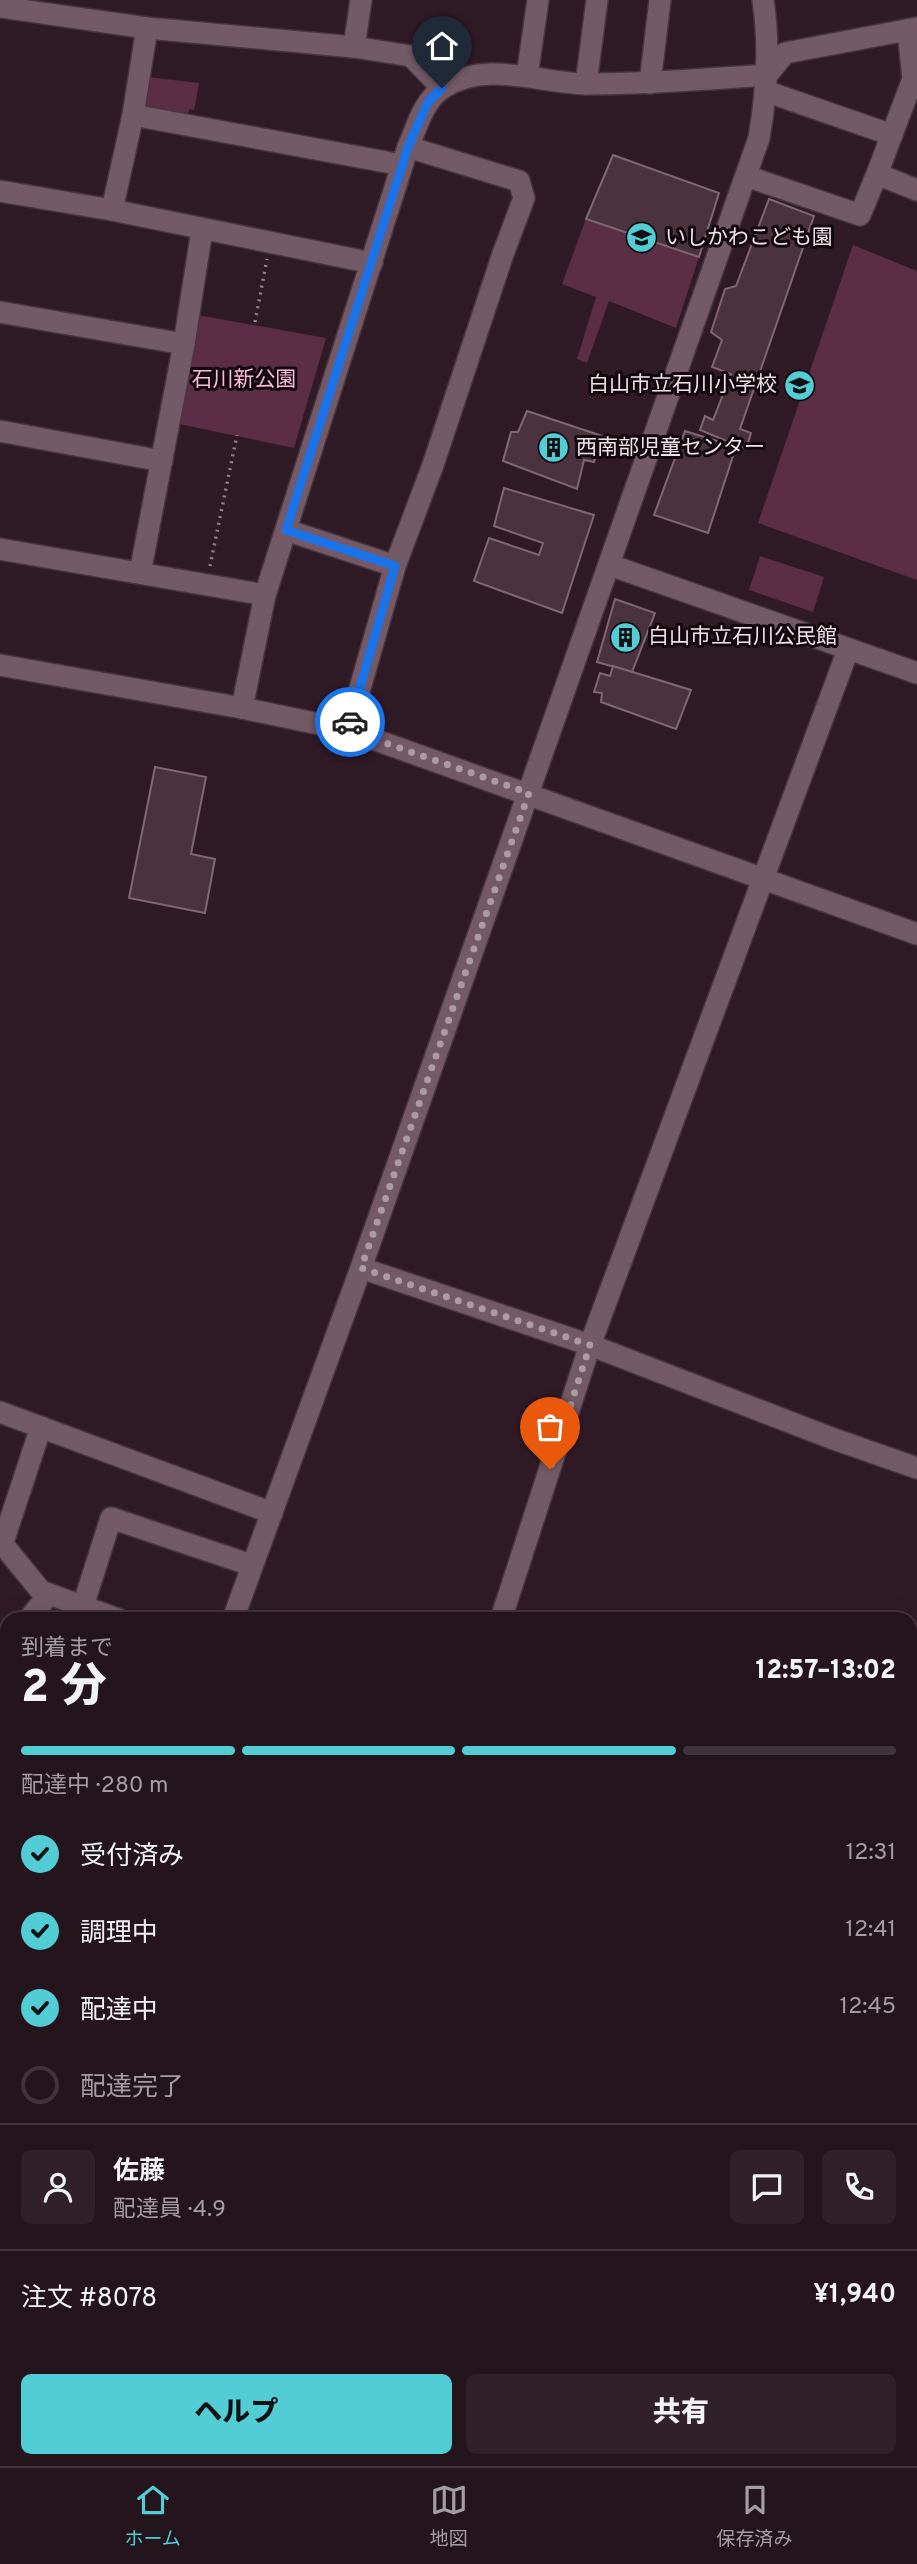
<!DOCTYPE html>
<html lang="ja">
<meta charset="utf-8">
<style>
:root{--surface:#24141c;--page:#302129;--text:#f1f3f6;--muted:#a39ea3;--line:#41333b;--accent:#52ccd5}
body{margin:0;font-family:Overpass,"Noto Sans JP",sans-serif;background:var(--page);color:var(--text);height:100vh;display:flex;flex-direction:column;font-size:26px;white-space:nowrap}
*{box-sizing:border-box;margin:0}
p{font-size:23px;color:var(--muted)}
.icon{flex:none;width:38px;height:38px;fill:none;stroke:currentColor;stroke-width:2;stroke-linecap:round;stroke-linejoin:round}
.map{position:relative;flex:1;overflow:hidden}
.drawer{position:absolute;left:0px;top:1612px;width:917px;height:856px;display:flex;flex-direction:column;background:var(--surface);border-radius:21px 21px 0 0;box-shadow:0 7px 28px #0002,0 0 0 2px var(--line)}
.drawer>*{flex:none}
.pin{position:absolute;display:grid;place-items:center;width:60px;height:60px;color:#fff;margin:-72px -30px;border-radius:50% 50% 50% 0;rotate:-45deg;box-shadow:0 0 7px #0007}
.pin .icon{rotate:45deg}
.courier{position:absolute;display:grid;place-items:center;width:70px;height:70px;margin:-35px;border:5px solid #1a73e8;border-radius:50%;background:#fff;color:#222;box-shadow:0 2px 9px #0007}
.overview em{font-style:normal;font-weight:800}
.overview div{display:flex;flex-direction:column-reverse}
.overview{display:flex;align-items:center;justify-content:space-between;height:119px;padding:0 21px}
h1{font-size:46px;font-weight:800;line-height:52px}
.bar{display:grid;grid-template-columns:repeat(4,1fr);gap:10px 7px;align-content:center;height:84px;padding:0 21px}
.bar i{height:9px;border-radius:5px;background:var(--line)}
.bar .selected{background:var(--accent)}
.bar p{grid-column:span 4}
.line{display:flex;align-items:center;gap:18px;padding:0 21px;border-top:2px solid var(--line)}
.line div{flex:1}
.round{display:grid;place-items:center;flex:none;width:74px;height:74px;border-radius:10px;background:var(--page)}
ol{padding:0 21px;list-style:none}
li{display:flex;align-items:center;gap:21px;height:77px}
li p{margin-inline-start:auto}
li .icon{padding:7px;border-radius:50%;background:var(--accent);color:#111;stroke-width:4}
li:last-child{color:var(--muted)}
li i{width:38px;height:38px;border:4px solid var(--line);border-radius:50%}
.primary-button{display:flex;gap:14px;margin-top:auto;padding:14px 21px}
.primary-button a{flex:1;height:80px;border-radius:10px;background:var(--accent);color:#111;font-size:28px;font-weight:800;line-height:80px;text-align:center}
.primary-button a+a{background:var(--page);color:var(--text)}
.tabs{display:flex;justify-content:space-around;align-items:center;height:98px;border-top:2px solid var(--line);background:var(--surface);font-size:19px;color:var(--muted)}
.tabs a{display:grid;justify-items:center;gap:4px}
.tabs .selected{color:var(--accent)}
.map>svg:first-child{display:block}
.green{fill:#5b2e46}
.building{fill:#4a333e;stroke:#816673;stroke-width:2}
.lines{fill:none;stroke-linecap:round;stroke-linejoin:round}
.minor-casing{stroke:#47353f;stroke-width:24}
.major-casing{stroke:#47353f;stroke-width:24}
.path{stroke:#927f89;stroke-width:3.5;stroke-dasharray:2 5;stroke-linecap:butt}
.minor{stroke:#745a67;stroke-width:21}
.major{stroke:#5595a0;stroke-width:21}
.done{stroke:#ad9ba4;stroke-width:7;stroke-dasharray:0 12.6}
.route{stroke:#1a73e8;stroke-width:9}
.labels{text-anchor:middle;dominant-baseline:central;stroke-width:6;stroke-linejoin:round;paint-order:stroke}
.poi-label{font-size:21px;fill:#f1e1e8;stroke:#12080d;text-anchor:start}
.park-label{font-size:21px;fill:#fabbda;stroke:#12080d}
</style>
<div class="map">
<svg width="917" height="2466" viewBox="0 0 917 2466">
<rect width="100%" height="100%" fill="#301a26"/>
<!-- green -->
<g class="green">
<polygon points="147,77 199,83 194,110 189,109 187,117 150,110 144,101"/>
<polygon points="586,219 699,257 676,328 609,301 587,363 577,359 596,297 562,284"/>
<polygon points="853,245 917,271 917,580 758,523"/>
<polygon points="198,315 326,338 294,448 179,424"/>
<polygon points="760,556 824,577 813,612 749,590"/>
</g>
<!-- building -->
<g class="building">
<polygon points="613,155 719,193 699,257 586,219"/>
<polygon points="769,199 814,216 740,429 751,433 746,449 700,430 705,416 713,420 731,374 712,367 722,340 711,332 725,289 736,286"/>
<polygon points="527,411 602,436 594,462 584,460 577,489 503,461 511,432 518,432"/>
<polygon points="685,431 736,447 708,533 654,515"/>
<polygon points="504,488 594,515 562,613 474,581 489,538 539,555 543,543 494,526"/>
<polygon points="615,599 655,613 632,672 597,662"/>
<polygon points="613,666 691,690 676,729 601,702 602,693 594,692 600,673 610,676"/>
<polygon points="155,767 206,777 191,854 215,859 205,913 129,898"/>
</g>
<g class="lines">
<defs>
<g id="minor">
<polyline points="0,7 147,28 354,47 411,56 442,88"/>
<polyline points="354,47 361,0"/>
<polyline points="527,76 538,0"/>
<polyline points="650,83 660,0"/>
<polyline points="586,84 597,0"/>
<polyline points="765,91 892,135"/>
<polyline points="133,115 402,165"/>
<polyline points="877,174 913,79 908,30"/>
<polyline points="746,176 860,215 877,174 917,190"/>
<polyline points="0,191 112,210 372,263"/>
<polyline points="112,210 133,115 147,28"/>
<polyline points="0,312 184,344"/>
<polyline points="0,431 162,461"/>
<polyline points="286,530 395,566"/>
<polyline points="0,549 265,595"/>
<polyline points="610,565 917,673"/>
<polyline points="140,573 184,344 202,230"/>
<polyline points="0,665 242,708 348,730 917,934"/>
<path d="M242,708L265,595L408,147C417,127 423,101 443,88C487,59 541,84 590,84C649,84 708,79 767,75L785,53L917,28"/>
<polyline points="348,730 395,566 433,465 503,254 524,198 519,181 408,147"/>
<polyline points="361,1268 590,1345 831,1438 917,1468"/>
<polyline points="0,1412 272,1513"/>
<polyline points="0,1541 41,1591 118,1619"/>
<polyline points="3,1542 41,1427"/>
<polyline points="83,1606 111,1518 251,1565"/>
<polyline points="29,1619 49,1594"/>
<path d="M233,1619L361,1268L759,138C767,92 770,46 763,0"/>
<polyline points="501,1619 590,1345 848,650"/>
<polyline points="0,1656 7,1646"/>
<polyline points="910,1897 917,1899"/>
<polyline points="917,2251 913,2271 917,2286"/>
<polyline points="0,2262 7,2264"/>
<polyline points="277,2460 279,2466"/>
<polyline points="827,2460 856,2466"/>
</g>
<g id="major">
<polyline points="0,1805 7,1812"/>
<polyline points="910,2182 917,2184"/>
</g>
</defs>
<!-- minor casing -->
<use href="#minor" class="minor-casing"/>
<!-- major casing -->
<use href="#major" class="major-casing"/>
<!-- path -->
<g class="path">
<polyline points="255,322 267,259"/>
<polyline points="210,566 237,435"/>
<polyline points="0,1981 7,1980"/>
<polyline points="910,2113 917,2116"/>
</g>
<!-- minor -->
<use href="#minor" class="minor"/>
<!-- major -->
<use href="#major" class="major"/>
</g>
<g class="lines">
<!-- done -->
<polyline class="done" points="350,722 348,730 529,793 361,1268 590,1345 550,1469"/>
<!-- route -->
<polyline class="route" points="350,722 395,566 286,530 408,147 428,102 442,88"/>
</g>
<!-- icons -->
<defs>
<symbol id="school-disc" viewBox="-11 -11 22 22"><circle r="9.5" fill="#52ccd5" stroke="#12080d"/><path d="M0-5L7-2L0 1L-7-2ZM-4 1L0 2.5L4 1V4Q0 6-4 4Z" fill="#111"/></symbol>
<symbol id="building-disc" viewBox="-11 -11 22 22"><circle r="9.5" fill="#52ccd5" stroke="#12080d"/><path d="M-4-6H4V6H1V3H-1V6H-4ZM-2.5-4.3h1.7v1.8h-1.7ZM.8-4.3h1.7v1.8H.8ZM-2.5-1h1.7V.8h-1.7ZM.8-1h1.7V.8H.8Z" fill="#111"/></symbol>
</defs>
<g fill-rule="evenodd">
<use href="#school-disc" x="624" y="220" width="35" height="35"/>
<use href="#school-disc" x="782" y="368" width="35" height="35"/>
<use href="#building-disc" x="536" y="430" width="35" height="35"/>
<use href="#building-disc" x="608" y="620" width="35" height="35"/>
</g>
<g class="labels">
<!-- poi labels -->
<g class="poi-label">
<text x="665" y="238">いしかわこども園</text>
<text x="777" y="385" text-anchor="end">白山市立石川小学校</text>
<text x="576" y="448">西南部児童センター</text>
<text x="648" y="637">白山市立石川公民館</text>
</g>
<!-- park labels -->
<g class="park-label">
<text x="244" y="380">石川新公園</text>
</g>
</g>
</svg>
<div class="pin" style="left:550px;top:1469px;background:#ea580c"><svg class="icon" aria-label="bag" viewBox="0 0 24 24"><path d="M5 8h14l-1 12H6zM9 8a3 3 0 0 1 6 0"/></svg></div>
<div class="pin" style="left:442px;top:88px;background:#1f2937"><svg class="icon" aria-label="home" viewBox="0 0 24 24"><path d="M3 11l9-7 9 7M6 9v11h12V9"/></svg></div>
<div class="courier" style="left:350px;top:722px"><svg class="icon" aria-label="car" viewBox="0 0 24 24"><path d="M5 17H2v-5l4-1 3-4h7l3 4 3 1v5h-3M9 17h6M6 11h13"/><circle cx="7" cy="17" r="2"/><circle cx="17" cy="17" r="2"/></svg></div>
<section class="drawer">
<div class="overview"><div><h1>2 分</h1><p>到着まで</p></div><em>12:57–13:02</em></div>
<div class="bar"><i class="selected"></i><i class="selected"></i><i class="selected"></i><i></i><p>配達中 · 280 m</p></div>
<ol>
<li><svg class="icon" aria-label="check" viewBox="0 0 24 24"><path d="M5 12l5 5 9-10"/></svg>受付済み<p>12:31</p></li>
<li><svg class="icon" aria-label="check" viewBox="0 0 24 24"><path d="M5 12l5 5 9-10"/></svg>調理中<p>12:41</p></li>
<li><svg class="icon" aria-label="check" viewBox="0 0 24 24"><path d="M5 12l5 5 9-10"/></svg>配達中<p>12:45</p></li>
<li><i></i>配達完了</li>
</ol>
<div class="line" style="height:126px"><a class="round"><svg class="icon" aria-label="person" viewBox="0 0 24 24"><circle cx="12" cy="8" r="4"/><path d="M4 21q1-7 8-7t8 7"/></svg></a><div><b>佐藤</b><p>配達員 · 4.9</p></div><a class="round"><svg class="icon" aria-label="chat" viewBox="0 0 24 24"><path d="M4 5h16v11H9l-5 4z"/></svg></a><a class="round"><svg class="icon" aria-label="phone" viewBox="0 0 24 24"><path d="M5 4h4l2 5-3 2q2 4 5 5l2-3 5 2v4C11 20 4 13 5 4z"/></svg></a></div>
<div class="line" style="height:91px"><div>注文 #8078</div><b>¥1,940</b></div>
<div class="primary-button"><a>ヘルプ</a><a>共有</a></div>
</section>
</div>
<nav class="tabs">
<a class="selected"><svg class="icon" aria-label="home" viewBox="0 0 24 24"><path d="M3 11l9-7 9 7M6 9v11h12V9"/></svg>ホーム</a>
<a><svg class="icon" aria-label="map" viewBox="0 0 24 24"><path d="M3 6l6-2 6 2 6-2v14l-6 2-6-2-6 2zM9 4v14M15 6v14"/></svg>地図</a>
<a><svg class="icon" aria-label="saved" viewBox="0 0 24 24"><path d="M7 4h10v16l-5-4-5 4z"/></svg>保存済み</a>
</nav>
